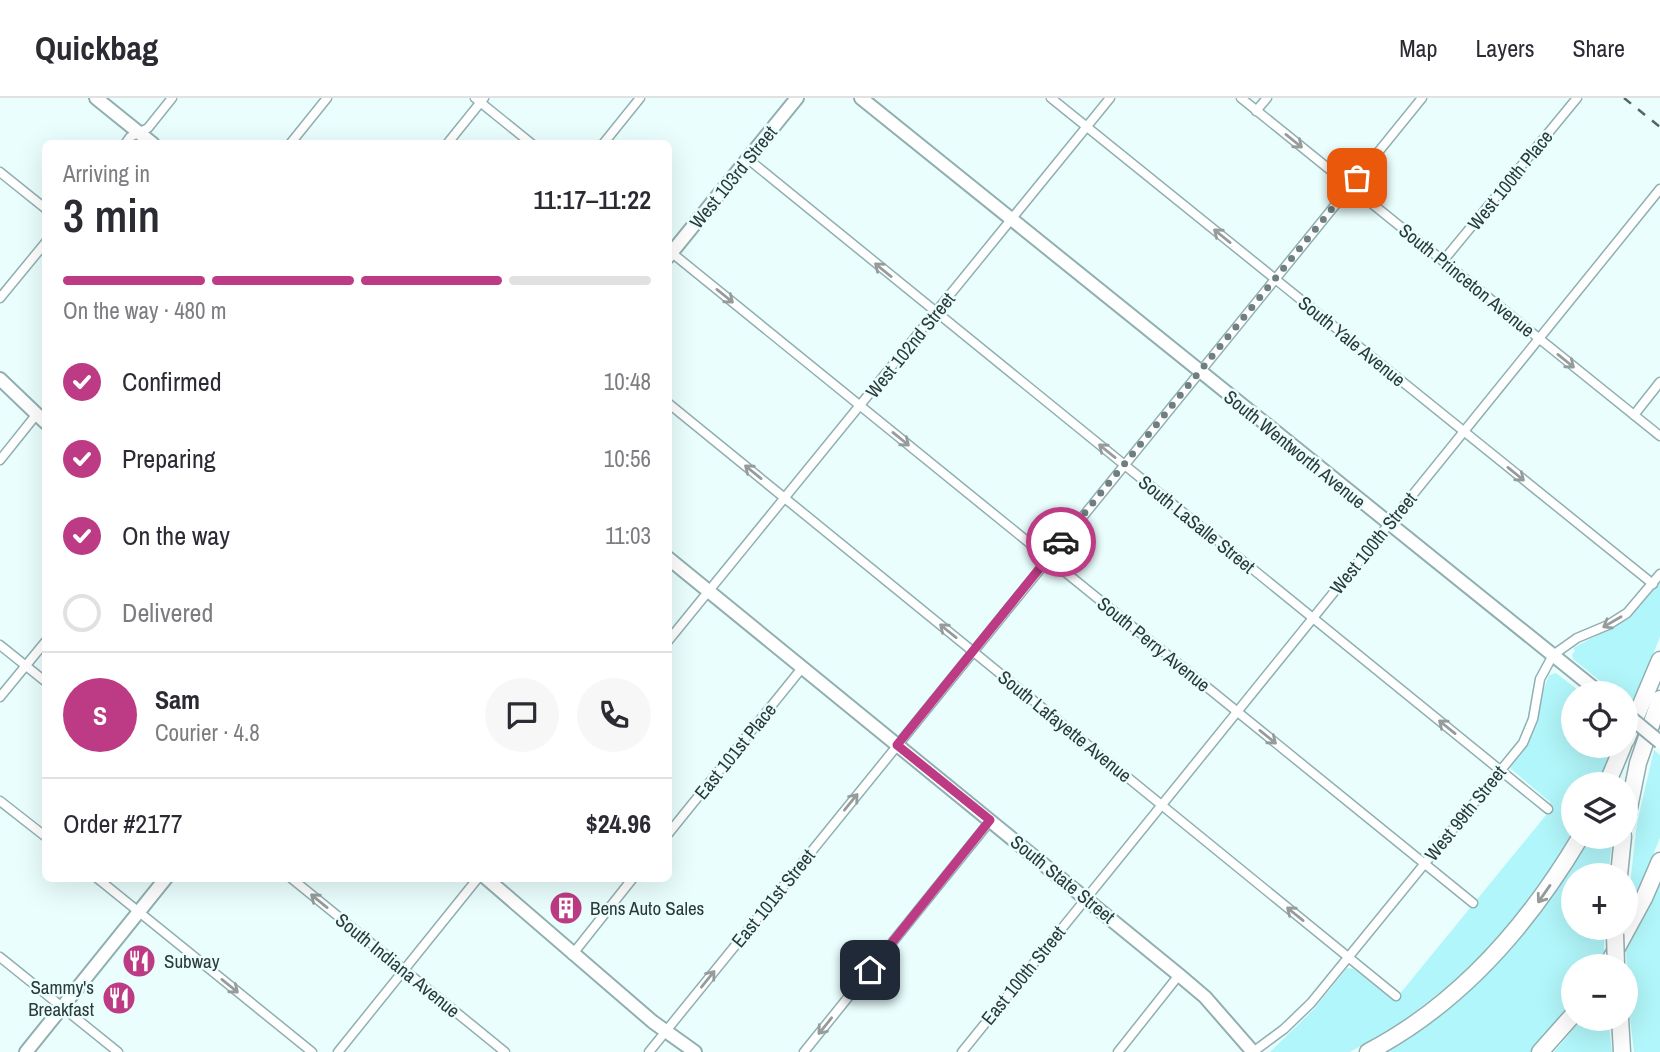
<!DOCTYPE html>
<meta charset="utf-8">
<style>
:root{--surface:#fff;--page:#f7f7f7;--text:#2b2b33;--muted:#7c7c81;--line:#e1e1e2;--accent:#bd3b84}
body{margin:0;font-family:"Archivo Narrow",sans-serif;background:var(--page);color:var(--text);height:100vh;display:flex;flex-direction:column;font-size:26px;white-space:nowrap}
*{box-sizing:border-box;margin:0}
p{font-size:23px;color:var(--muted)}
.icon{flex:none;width:38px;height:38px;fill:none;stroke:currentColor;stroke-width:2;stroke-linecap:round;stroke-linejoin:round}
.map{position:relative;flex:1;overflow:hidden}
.details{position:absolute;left:42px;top:42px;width:630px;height:742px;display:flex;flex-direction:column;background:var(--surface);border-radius:10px;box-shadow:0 7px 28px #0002}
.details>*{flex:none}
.tools{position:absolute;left:1561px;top:583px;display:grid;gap:14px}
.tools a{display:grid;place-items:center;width:77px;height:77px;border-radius:50%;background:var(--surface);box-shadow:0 7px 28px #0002;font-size:35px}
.pin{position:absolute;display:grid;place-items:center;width:60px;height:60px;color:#fff;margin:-30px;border-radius:14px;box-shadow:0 4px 10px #0006}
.courier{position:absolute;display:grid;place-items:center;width:70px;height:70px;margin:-35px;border:5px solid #bd3b84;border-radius:50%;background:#fff;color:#222;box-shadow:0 2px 9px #0007}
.head em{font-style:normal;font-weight:600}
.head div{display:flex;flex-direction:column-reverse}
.head{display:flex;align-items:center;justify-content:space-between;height:119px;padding:0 21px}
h1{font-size:46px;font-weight:600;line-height:52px}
.bar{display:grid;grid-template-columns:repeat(4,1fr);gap:10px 7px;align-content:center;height:84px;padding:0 21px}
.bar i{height:9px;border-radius:5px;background:var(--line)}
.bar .on{background:var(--accent)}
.bar p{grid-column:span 4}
.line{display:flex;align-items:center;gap:18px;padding:0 21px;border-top:2px solid var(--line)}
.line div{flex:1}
.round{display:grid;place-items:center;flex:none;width:74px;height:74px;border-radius:37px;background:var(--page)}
ol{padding:0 21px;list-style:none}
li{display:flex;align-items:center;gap:21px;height:77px}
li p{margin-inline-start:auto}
li .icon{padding:7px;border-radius:50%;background:var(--accent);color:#fff;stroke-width:4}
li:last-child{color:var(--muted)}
li i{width:38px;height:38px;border:4px solid var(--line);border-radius:50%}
header{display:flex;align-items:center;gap:42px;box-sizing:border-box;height:98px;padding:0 35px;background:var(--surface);border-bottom:2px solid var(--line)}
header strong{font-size:33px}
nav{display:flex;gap:38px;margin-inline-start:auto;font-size:24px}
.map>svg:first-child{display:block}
.green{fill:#b1f6fa}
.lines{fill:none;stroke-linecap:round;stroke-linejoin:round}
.street-casing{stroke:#91afb1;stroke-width:11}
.secondary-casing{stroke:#91afb1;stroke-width:16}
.highway-casing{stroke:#91afb1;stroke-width:19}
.street{stroke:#fff;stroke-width:8}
.secondary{stroke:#fff;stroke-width:12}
.highway{stroke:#fff;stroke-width:16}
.rail{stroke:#566464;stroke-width:2.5;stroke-dasharray:9 9;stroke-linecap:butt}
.secondary-bridge-casing{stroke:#91afb1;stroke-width:16;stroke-linecap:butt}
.highway-bridge-casing{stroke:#91afb1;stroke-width:19;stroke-linecap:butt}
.secondary-bridge{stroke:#fff;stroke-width:12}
.highway-bridge{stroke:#fff;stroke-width:16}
.oneway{stroke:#969c9c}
.done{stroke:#6f7f7f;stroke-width:7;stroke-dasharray:0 12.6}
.route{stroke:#bd3b84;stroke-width:9}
.labels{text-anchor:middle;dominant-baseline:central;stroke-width:5;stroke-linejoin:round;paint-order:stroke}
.street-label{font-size:19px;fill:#2d3a3a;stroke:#eafefe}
.poi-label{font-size:19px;fill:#2d3a3a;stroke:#eafefe;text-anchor:start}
</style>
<header>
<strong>Quickbag</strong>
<nav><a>Map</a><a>Layers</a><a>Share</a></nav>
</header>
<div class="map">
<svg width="1660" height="954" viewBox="0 0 1660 954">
<rect width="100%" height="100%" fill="#eafefe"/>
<!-- green -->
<g class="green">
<polygon points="1660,484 1660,539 1631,608 1626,604 1626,595 1615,595 1573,561 1572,557 1575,553 1573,550 1628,521"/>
<polygon points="1556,575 1582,595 1573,595 1573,648 1615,648 1598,686 1573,686 1573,735 1568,745 1548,778 1526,807 1479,861 1455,883 1397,927 1350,954 1270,954 1314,911 1347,870 1354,871 1392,900 1398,898 1551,711 1550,704 1510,670 1532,637 1542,596 1549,577"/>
<polygon points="1654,652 1660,657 1660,740 1626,822 1637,725"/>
<path d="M1590,739H1613L1608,777H1573V830H1604V860L1599,868H1573V905L1533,952L1531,954H1386C1473,899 1539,828 1590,739Z"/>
<polygon points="1660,782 1660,954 1634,954 1629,911 1626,852"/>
<polygon points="1582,921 1608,921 1612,954 1554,954"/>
</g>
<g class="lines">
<defs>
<g id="street">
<polyline points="475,0 532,46"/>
<polyline points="1051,0 1653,486"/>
<polyline points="1241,0 1660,338"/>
<polyline points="1256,13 1267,0"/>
<polyline points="125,46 130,39 148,30 172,0"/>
<polyline points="290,46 327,0"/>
<polyline points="447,46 484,0"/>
<polyline points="603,46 640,0"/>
<polyline points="748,61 1548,711"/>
<polyline points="0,74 46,111"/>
<polyline points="672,155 1473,805"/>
<polyline points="1443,163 1577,0"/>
<polyline points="0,200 46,144"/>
<polyline points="668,305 1396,898"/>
<polyline points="1634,317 1660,284"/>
<polyline points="0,362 36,317"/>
<polyline points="668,543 1110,0"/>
<polyline points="0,547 46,584"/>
<polyline points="0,599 46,543"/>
<polyline points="0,703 46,739"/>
<polyline points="668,736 802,570"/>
<polyline points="97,780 312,954"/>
<polyline points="291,780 505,954"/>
<polyline points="572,857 633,780"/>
<polyline points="0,859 118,954"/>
<polyline points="338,954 478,780"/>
<polyline points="649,954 1422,0"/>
<polyline points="804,954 991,722"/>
<polyline points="962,954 1660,91"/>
<polyline points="1118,954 1179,877"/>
<polyline points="1253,954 1284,931 1311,905 1523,645 1533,621 1540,581 1553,557 1577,540 1608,527 1627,515 1660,476"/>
</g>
<g id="secondary">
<polyline points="96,0 153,46"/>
<polyline points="861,0 1600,595"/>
<polyline points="668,159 797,0"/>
<polyline points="0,281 46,325"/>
<polyline points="668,460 1179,877 1205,899 1253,954"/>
<polyline points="486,780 653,924 695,954"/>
<polyline points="26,954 166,780"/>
</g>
<g id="highway">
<polyline points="1626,642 1660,562"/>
<polyline points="1607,686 1623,648"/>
<polyline points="1626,725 1638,665 1660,601"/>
<polyline points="1619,777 1623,738"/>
<polyline points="1607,868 1644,800 1660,763"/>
<polyline points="1620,920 1622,954"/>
<path d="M1368,954C1460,906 1529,826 1581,738"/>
<polyline points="1540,954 1573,917"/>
</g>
</defs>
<!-- street casing -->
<use href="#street" class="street-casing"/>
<!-- secondary casing -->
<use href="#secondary" class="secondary-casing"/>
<!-- highway casing -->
<use href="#highway" class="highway-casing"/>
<!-- street -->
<use href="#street" class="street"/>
<!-- secondary -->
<use href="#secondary" class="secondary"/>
<!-- highway -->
<use href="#highway" class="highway"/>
<!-- rail -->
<polyline class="rail" points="1624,0 1660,29"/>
<defs>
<polyline id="secondary-bridge" points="1626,616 1660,644"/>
<polyline id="highway-bridge" points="1615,836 1616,868"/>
</defs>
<!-- secondary-bridge casing -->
<use href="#secondary-bridge" class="secondary-bridge-casing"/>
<!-- highway-bridge casing -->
<use href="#highway-bridge" class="highway-bridge-casing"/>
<!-- secondary-bridge -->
<use href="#secondary-bridge" class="secondary-bridge"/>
<!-- highway-bridge -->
<use href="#highway-bridge" class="highway-bridge"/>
</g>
<!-- one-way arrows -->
<defs><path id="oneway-shaft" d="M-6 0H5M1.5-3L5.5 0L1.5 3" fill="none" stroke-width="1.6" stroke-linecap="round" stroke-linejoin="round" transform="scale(1.75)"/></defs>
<g class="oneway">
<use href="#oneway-shaft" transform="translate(1294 43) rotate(39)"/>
<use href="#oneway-shaft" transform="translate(1222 138) rotate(-141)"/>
<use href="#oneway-shaft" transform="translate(883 172) rotate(-141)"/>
<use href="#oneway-shaft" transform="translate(725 198) rotate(39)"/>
<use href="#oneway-shaft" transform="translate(1566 263) rotate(39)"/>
<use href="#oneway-shaft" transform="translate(901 341) rotate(39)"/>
<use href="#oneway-shaft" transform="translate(1107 353) rotate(-141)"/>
<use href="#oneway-shaft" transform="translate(753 374) rotate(-141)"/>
<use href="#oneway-shaft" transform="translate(1516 376) rotate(39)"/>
<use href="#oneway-shaft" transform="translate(1612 524) rotate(150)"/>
<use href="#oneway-shaft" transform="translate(948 533) rotate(-141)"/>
<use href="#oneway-shaft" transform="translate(1447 629) rotate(-141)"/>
<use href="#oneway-shaft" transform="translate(1268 639) rotate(39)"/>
<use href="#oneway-shaft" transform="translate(851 704) rotate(-51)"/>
<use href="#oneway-shaft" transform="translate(1544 796) rotate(125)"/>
<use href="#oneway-shaft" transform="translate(319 803) rotate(-141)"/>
<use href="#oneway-shaft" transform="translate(1295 816) rotate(-141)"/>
<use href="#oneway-shaft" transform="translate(708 881) rotate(-51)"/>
<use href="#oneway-shaft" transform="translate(230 888) rotate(39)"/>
<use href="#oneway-shaft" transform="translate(825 928) rotate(129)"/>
</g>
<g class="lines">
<!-- done -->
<polyline class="done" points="1061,444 1357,80"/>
<!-- route -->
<polyline class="route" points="870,872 990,722 897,647 1061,444"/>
</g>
<!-- icons -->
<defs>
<symbol id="building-disc" viewBox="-11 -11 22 22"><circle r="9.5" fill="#bd3b84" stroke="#eafefe"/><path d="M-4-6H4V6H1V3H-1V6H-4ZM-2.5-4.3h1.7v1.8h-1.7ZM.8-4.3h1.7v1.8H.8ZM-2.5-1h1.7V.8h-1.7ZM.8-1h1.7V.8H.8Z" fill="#fff"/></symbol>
<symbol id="restaurant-disc" viewBox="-11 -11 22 22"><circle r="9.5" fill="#bd3b84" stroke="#eafefe"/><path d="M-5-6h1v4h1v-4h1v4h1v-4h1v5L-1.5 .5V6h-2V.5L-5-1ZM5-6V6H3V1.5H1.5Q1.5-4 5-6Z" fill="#fff"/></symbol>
</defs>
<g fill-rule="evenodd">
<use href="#building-disc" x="547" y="791" width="38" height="38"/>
<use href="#restaurant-disc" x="120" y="844" width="38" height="38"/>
<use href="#restaurant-disc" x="100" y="881" width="38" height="38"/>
</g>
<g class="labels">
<!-- street labels -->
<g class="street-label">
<text transform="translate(733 79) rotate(-51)">West 103rd Street</text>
<text transform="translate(1510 82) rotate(-51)">West 100th Place</text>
<text transform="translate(1467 182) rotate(39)">South Princeton Avenue</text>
<text transform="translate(1352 243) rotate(39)">South Yale Avenue</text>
<text transform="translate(910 247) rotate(-51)">West 102nd Street</text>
<text transform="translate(1295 351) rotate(39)">South Wentworth Avenue</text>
<text transform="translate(1197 426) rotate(39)">South LaSalle Street</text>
<text transform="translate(1373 445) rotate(-51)">West 100th Street</text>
<text transform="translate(1154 546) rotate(39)">South Perry Avenue</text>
<text transform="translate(1065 628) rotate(39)">South Lafayette Avenue</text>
<text transform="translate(735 653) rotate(-51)">East 101st Place</text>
<text transform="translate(1465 715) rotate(-51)">West 99th Street</text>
<text transform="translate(1063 781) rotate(39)">South State Street</text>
<text transform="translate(773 800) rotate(-51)">East 101st Street</text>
<text transform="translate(398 867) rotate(39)">South Indiana Avenue</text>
<text transform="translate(1023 877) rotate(-51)">East 100th Street</text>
</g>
<!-- poi labels -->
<g class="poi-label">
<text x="590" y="810">Bens Auto Sales</text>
<text x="164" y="863">Subway</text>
<text x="94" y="889" text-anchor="end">Sammy's<tspan x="94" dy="22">Breakfast</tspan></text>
</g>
</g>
</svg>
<div class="tools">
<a><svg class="icon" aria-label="locate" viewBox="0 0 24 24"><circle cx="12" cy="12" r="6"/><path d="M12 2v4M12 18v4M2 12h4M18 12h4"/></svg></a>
<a><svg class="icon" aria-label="layers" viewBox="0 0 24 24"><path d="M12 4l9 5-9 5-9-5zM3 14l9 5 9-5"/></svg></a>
<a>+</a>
<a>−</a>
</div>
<div class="pin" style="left:1357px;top:80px;background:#ea580c"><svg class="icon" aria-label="bag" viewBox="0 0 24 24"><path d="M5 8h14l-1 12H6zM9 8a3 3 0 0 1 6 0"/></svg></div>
<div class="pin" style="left:870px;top:872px;background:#1f2937"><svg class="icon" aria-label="home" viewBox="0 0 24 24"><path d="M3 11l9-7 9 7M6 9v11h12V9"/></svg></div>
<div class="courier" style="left:1061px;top:444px"><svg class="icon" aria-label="car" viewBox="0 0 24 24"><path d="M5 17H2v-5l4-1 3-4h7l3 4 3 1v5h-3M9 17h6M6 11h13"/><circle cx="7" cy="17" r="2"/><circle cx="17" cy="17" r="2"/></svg></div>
<section class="details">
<div class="head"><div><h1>3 min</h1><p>Arriving in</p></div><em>11:17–11:22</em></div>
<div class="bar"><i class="on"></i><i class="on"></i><i class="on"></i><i></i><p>On the way · 480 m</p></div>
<ol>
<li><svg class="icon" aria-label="check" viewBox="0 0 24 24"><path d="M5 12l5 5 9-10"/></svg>Confirmed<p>10:48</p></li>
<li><svg class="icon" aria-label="check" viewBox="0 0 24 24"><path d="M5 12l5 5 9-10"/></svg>Preparing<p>10:56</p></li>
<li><svg class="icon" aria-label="check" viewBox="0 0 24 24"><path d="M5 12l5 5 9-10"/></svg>On the way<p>11:03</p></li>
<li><i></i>Delivered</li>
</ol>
<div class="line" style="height:126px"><b class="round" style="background:var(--accent);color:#fff">S</b><div><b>Sam</b><p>Courier · 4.8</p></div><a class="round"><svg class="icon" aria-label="chat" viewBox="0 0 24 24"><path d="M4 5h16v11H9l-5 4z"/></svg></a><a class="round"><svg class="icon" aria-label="phone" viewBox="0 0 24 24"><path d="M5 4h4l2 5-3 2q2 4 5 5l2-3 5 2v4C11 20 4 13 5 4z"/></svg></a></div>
<div class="line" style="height:91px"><div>Order #2177</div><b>$24.96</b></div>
</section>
</div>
